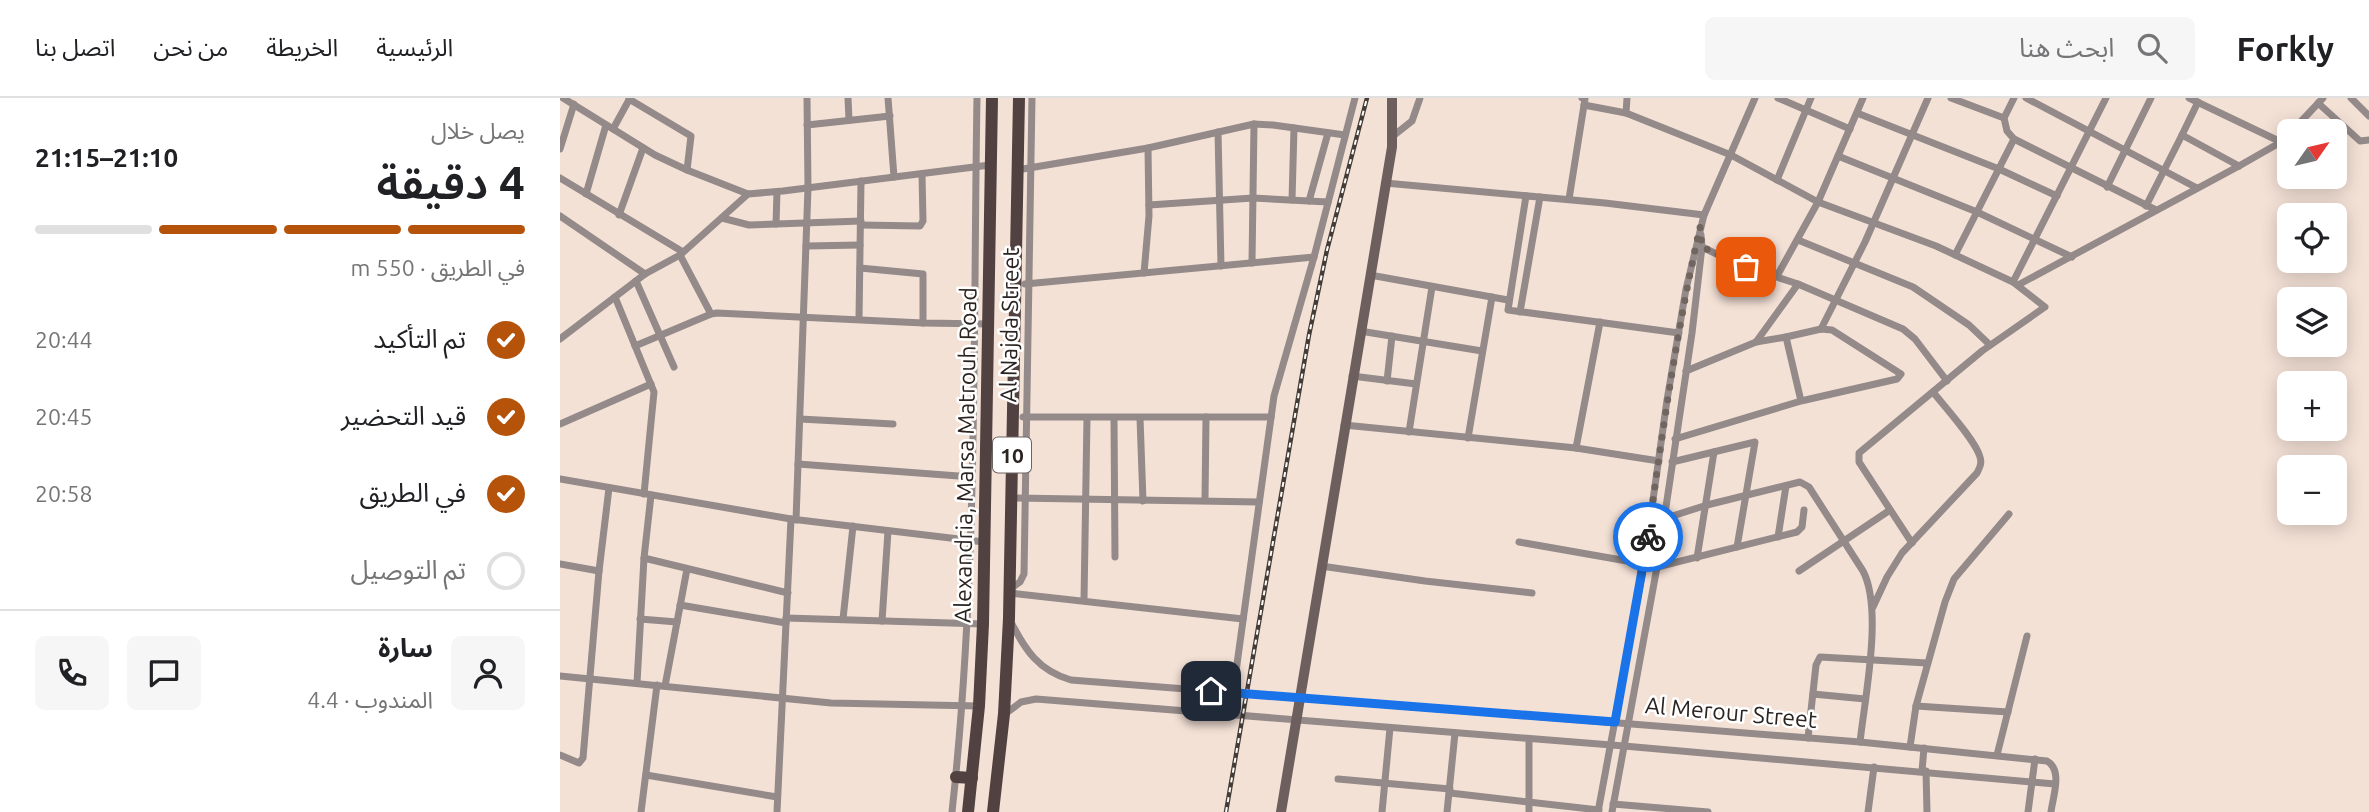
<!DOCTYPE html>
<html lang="ar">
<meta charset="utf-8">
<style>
:root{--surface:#fff;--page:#f6f6f6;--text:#202124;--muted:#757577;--line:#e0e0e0;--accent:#b45309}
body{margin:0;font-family:Ubuntu,"Noto Sans Arabic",sans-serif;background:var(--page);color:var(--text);direction:rtl;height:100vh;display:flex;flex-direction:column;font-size:26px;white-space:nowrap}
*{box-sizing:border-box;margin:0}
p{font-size:23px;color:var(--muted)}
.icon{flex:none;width:38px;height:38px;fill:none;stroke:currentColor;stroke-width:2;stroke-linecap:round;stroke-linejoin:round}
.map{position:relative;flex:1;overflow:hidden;direction:ltr}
.panel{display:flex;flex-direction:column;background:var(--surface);width:560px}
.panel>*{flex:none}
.needle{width:46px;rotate:56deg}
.buttons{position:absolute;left:1717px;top:21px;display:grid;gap:14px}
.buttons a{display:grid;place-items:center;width:70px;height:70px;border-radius:10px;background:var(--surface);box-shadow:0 4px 18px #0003;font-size:35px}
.pin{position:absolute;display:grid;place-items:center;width:60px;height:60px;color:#fff;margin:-30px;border-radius:14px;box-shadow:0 4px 10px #0006}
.courier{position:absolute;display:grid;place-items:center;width:70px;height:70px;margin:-35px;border:5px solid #1a73e8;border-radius:50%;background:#fff;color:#222;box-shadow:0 2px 9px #0007}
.headline em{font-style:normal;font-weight:600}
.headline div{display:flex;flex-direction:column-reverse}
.headline{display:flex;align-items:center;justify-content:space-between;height:119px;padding:0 35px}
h1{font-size:46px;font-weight:600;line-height:52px}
.bar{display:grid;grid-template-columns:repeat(4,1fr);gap:10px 7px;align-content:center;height:84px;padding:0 35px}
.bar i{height:9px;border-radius:5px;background:var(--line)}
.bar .on{background:var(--accent)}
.bar p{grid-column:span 4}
.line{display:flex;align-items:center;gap:18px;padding:0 35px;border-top:2px solid var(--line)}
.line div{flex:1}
.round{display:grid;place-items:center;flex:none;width:74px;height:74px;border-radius:10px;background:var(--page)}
ol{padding:0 35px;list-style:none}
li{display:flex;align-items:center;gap:21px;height:77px}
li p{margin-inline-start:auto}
li .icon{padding:7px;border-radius:50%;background:var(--accent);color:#fff;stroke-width:4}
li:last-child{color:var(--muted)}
li i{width:38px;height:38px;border:4px solid var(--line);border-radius:50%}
header{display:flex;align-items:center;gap:42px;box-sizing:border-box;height:98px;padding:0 35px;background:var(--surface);border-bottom:2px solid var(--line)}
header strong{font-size:33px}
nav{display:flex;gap:38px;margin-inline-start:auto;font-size:24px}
.search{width:490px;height:63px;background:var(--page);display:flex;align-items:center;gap:18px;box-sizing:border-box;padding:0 24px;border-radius:10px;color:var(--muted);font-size:26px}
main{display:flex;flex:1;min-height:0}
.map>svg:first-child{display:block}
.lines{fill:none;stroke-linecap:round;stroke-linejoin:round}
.street{stroke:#938a89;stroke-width:7}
.secondary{stroke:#6c5f5e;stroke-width:10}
.primary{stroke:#514140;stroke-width:12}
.rail-casing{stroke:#443c37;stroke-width:4.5}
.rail{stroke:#fff;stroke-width:2;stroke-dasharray:5;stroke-linecap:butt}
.done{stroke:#71665f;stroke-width:7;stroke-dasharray:0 12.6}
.route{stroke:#1a73e8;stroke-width:9}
.labels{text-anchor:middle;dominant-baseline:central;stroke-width:5;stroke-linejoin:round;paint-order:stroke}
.shield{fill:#fff;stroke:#6a6562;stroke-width:2}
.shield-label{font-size:21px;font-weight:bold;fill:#2a231f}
.street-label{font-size:23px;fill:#2a231f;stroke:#fff}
</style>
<header>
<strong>Forkly</strong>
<div class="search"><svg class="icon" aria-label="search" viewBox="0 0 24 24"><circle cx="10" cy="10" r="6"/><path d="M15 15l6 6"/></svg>ابحث هنا</div>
<nav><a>الرئيسية</a><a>الخريطة</a><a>من نحن</a><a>اتصل بنا</a></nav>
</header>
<main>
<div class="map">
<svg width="1809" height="714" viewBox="0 0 1809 714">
<rect width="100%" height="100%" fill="#f4e1d6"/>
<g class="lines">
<!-- street -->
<g class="street">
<polyline points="3,0 95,57 127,72 188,96 223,93 430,67"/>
<polyline points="288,0 289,22"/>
<polyline points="328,0 334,79"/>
<polyline points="1067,0 1066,15 1171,57 1258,104 1376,148 1453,184 1485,209 1422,253 1299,355 1299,364 1352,445"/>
<polyline points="1218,0 1290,31"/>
<polyline points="1391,0 1444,20"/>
<polyline points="1454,0 1444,20 1447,33 1454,41 1596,112"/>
<polyline points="1466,0 1637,90"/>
<polyline points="1629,0 1721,44"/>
<polyline points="1791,0 1809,18"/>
<polyline points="69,1 131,38 127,72"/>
<polyline points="1758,5 1800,43 1809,42"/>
<polyline points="1024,7 1066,15"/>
<polyline points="1297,15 1439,71 1497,98"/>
<polyline points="247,27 330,18"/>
<polyline points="53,31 70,0"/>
<polyline points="1732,33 1763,0"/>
<polyline points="658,34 661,168"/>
<polyline points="1622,37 1638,4"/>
<polyline points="833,38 852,23 860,0"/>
<polyline points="0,51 14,6"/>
<polyline points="1278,58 1417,114 1512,159"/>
<polyline points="457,72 588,50 694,26 713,27 785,37"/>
<polyline points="0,80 123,154"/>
<polyline points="1217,82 1251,0"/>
<polyline points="825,85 1045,105 1144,117"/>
<polyline points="1547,89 1591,0"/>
<polyline points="26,96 46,27"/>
<polyline points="966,98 948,212 1119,235"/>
<polyline points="1009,101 1025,1 1022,0"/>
<polyline points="732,102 734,30"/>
<polyline points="749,103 768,35"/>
<polyline points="589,107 693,100 768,104"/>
<polyline points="1586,108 1622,37 1679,68"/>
<polyline points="59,117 83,50"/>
<polyline points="0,118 85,176"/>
<polyline points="162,120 189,127 301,123"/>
<polyline points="216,126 217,94"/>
<polyline points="301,127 360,128 363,123 362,76"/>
<polyline points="1238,142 1353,189 1409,227 1430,247"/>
<polyline points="246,148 300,147"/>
<polyline points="1142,149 1177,166 1238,186"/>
<polyline points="120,157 151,216"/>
<polyline points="1395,157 1454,41"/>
<polyline points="692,165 694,26"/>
<polyline points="300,170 363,176 363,225"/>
<polyline points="584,175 589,118 588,50"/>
<polyline points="810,177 948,202"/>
<polyline points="1217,178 1258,104 1303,0"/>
<polyline points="76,183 114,269"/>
<polyline points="1453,184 1546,0"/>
<polyline points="465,186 754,159"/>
<polyline points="1458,187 1679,68 1721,44 1729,36"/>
<polyline points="55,199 94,294 84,396"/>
<polyline points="960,214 980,99"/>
<polyline points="299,221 301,83"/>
<polyline points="1261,231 1305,144 1368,0"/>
<polyline points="800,233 922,253"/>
<polyline points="0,241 85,176 120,157 188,96"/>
<polyline points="1196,244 1226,239"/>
<polyline points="75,248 151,216 157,215 363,225 429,226"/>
<polyline points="1126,273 1196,244 1238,186 1343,231 1355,241 1387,283"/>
<polyline points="792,278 856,286"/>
<polyline points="827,283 832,238"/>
<polyline points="463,319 711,319"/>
<polyline points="554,320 555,459"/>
<polyline points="580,320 583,403"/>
<polyline points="240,321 333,326"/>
<polyline points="0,326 91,286"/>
<polyline points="784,327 1016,350 1099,363"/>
<polyline points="849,334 872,189"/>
<polyline points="908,340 932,199"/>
<polyline points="1115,341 1241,303 1337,281 1341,276 1272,232 1261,231 1226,239 1241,303"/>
<polyline points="1016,350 1040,224"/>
<polyline points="1112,364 1195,344 1177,449"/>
<polyline points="238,366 412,379"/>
<polyline points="0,381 231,421 424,444"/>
<polyline points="451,400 699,404"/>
<polyline points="645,402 646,319"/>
<path d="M1103,421L1147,407L1240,384L1249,389L1303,473C1323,511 1305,599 1300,644"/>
<polyline points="236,422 248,90 247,0"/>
<polyline points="1218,439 1226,388"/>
<polyline points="959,444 1084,466"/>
<polyline points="84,460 228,495"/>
<polyline points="1137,460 1154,354"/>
<polyline points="0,466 39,473"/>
<polyline points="761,468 865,483 972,495"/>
<polyline points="1097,469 1237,434 1242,429 1244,412"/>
<polyline points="1239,473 1330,412"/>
<polyline points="450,491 460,484 464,476 472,0"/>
<polyline points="450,495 683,521"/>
<polyline points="524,502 527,320"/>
<polyline points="120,507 226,525"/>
<path d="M1313,509L1327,479L1342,455L1417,375C1420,369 1422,365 1420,359C1416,343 1385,309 1373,294"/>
<polyline points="226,520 423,526"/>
<polyline points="80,521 117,524"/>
<polyline points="283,521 293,428"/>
<polyline points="322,523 328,433"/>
<path d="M451,524C465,552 479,573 511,582L1300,644L1487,663C1503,672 1493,698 1491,714"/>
<polyline points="0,578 271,605 419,608"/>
<polyline points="77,585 84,460 91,397"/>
<polyline points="105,588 127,471"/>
<polyline points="673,595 714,298 754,159 795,0"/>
<polyline points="1253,596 1305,601"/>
<polyline points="1356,608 1385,504 1394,481 1449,416"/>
<polyline points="627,614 628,592"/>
<polyline points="445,616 461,604 476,601 1064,648 1495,686"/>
<polyline points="1248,640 1256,567 1260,559 1367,565"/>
<polyline points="1350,649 1356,608 1448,614"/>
<polyline points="0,657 19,665 23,660 39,473 49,390"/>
<polyline points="1437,657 1467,538"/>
<polyline points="1362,673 1364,650"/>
<polyline points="1366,673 1367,714"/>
<polyline points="86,677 217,699"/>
<polyline points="778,681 890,691"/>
<polyline points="890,695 1039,712"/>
<polyline points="1053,706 1148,714"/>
<polyline points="81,714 97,587"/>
<polyline points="217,714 231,421"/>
<path d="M392,714C418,477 413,238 417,0"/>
<polyline points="822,714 830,630"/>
<polyline points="887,714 895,635"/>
<polyline points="969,714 969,641"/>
<polyline points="1038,714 1084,466 1107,302 1126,191 1144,117 1195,0"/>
<polyline points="1052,714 1097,469 1132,235 1142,149 1141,137"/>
<polyline points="1308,714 1314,669"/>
<polyline points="1468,714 1475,661"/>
</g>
<!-- secondary -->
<polyline class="secondary" points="721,714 832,49 832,0"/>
<!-- primary -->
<g class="primary">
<polyline points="396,679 412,680"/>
<polyline points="408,714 419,608 423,526 432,0"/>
<polyline points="433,714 444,616 449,520 459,0"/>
</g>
<defs>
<polyline id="rail" points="666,714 749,237 767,152 807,0"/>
</defs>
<!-- rail casing -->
<use href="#rail" class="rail-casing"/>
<!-- rail -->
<use href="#rail" class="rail"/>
</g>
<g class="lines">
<!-- done -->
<path class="done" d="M1088,439C1102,335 1117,231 1140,129L1142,149L1186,169"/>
<!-- route -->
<polyline class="route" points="651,593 1055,624 1088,439"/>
</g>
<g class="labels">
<!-- shield labels -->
<rect class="shield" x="433" y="339.5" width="38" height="35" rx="5"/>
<g class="shield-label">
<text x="452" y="357">10</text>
</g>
<!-- street labels -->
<g class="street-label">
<text transform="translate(449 227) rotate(-89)">Al Najda Street</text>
<text transform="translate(405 357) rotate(-89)">Alexandria, Marsa Matrouh Road</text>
<text transform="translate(1171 614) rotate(5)">Al Merour Street</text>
</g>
</g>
</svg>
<div class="buttons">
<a><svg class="needle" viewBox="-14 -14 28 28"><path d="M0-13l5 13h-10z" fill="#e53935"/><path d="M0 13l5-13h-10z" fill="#757577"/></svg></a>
<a><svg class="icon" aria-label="locate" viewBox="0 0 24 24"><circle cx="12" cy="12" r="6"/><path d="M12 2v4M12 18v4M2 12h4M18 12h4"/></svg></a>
<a><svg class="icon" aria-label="layers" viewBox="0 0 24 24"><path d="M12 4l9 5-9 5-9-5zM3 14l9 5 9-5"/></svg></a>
<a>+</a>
<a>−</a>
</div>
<div class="pin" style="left:1186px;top:169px;background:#ea580c"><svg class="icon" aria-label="bag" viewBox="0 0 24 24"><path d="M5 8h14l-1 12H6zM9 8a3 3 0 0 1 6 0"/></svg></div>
<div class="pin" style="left:651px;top:593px;background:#1f2937"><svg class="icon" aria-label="home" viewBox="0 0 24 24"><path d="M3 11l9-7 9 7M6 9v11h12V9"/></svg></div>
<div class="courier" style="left:1088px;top:439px"><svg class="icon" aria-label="bike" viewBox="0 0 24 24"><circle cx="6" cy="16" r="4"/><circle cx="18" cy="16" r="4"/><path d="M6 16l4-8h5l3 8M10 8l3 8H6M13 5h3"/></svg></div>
</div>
<section class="panel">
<div class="headline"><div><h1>4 دقيقة</h1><p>يصل خلال</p></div><em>21:10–21:15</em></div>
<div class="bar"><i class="on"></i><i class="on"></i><i class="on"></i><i></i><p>في الطريق · 550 m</p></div>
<ol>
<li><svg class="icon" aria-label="check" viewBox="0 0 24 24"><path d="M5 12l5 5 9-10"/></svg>تم التأكيد<p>20:44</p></li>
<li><svg class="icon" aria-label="check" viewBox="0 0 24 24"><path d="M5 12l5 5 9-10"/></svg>قيد التحضير<p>20:45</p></li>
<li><svg class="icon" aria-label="check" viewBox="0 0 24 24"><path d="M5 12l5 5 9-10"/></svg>في الطريق<p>20:58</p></li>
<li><i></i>تم التوصيل</li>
</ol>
<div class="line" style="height:126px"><a class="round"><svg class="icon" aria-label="person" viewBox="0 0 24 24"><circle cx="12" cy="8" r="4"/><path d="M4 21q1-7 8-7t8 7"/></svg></a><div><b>سارة</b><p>المندوب · 4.4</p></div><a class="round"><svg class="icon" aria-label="chat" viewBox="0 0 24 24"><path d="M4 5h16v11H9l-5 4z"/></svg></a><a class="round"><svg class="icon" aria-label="phone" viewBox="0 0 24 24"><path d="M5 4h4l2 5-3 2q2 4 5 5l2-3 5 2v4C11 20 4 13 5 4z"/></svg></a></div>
</section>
</main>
